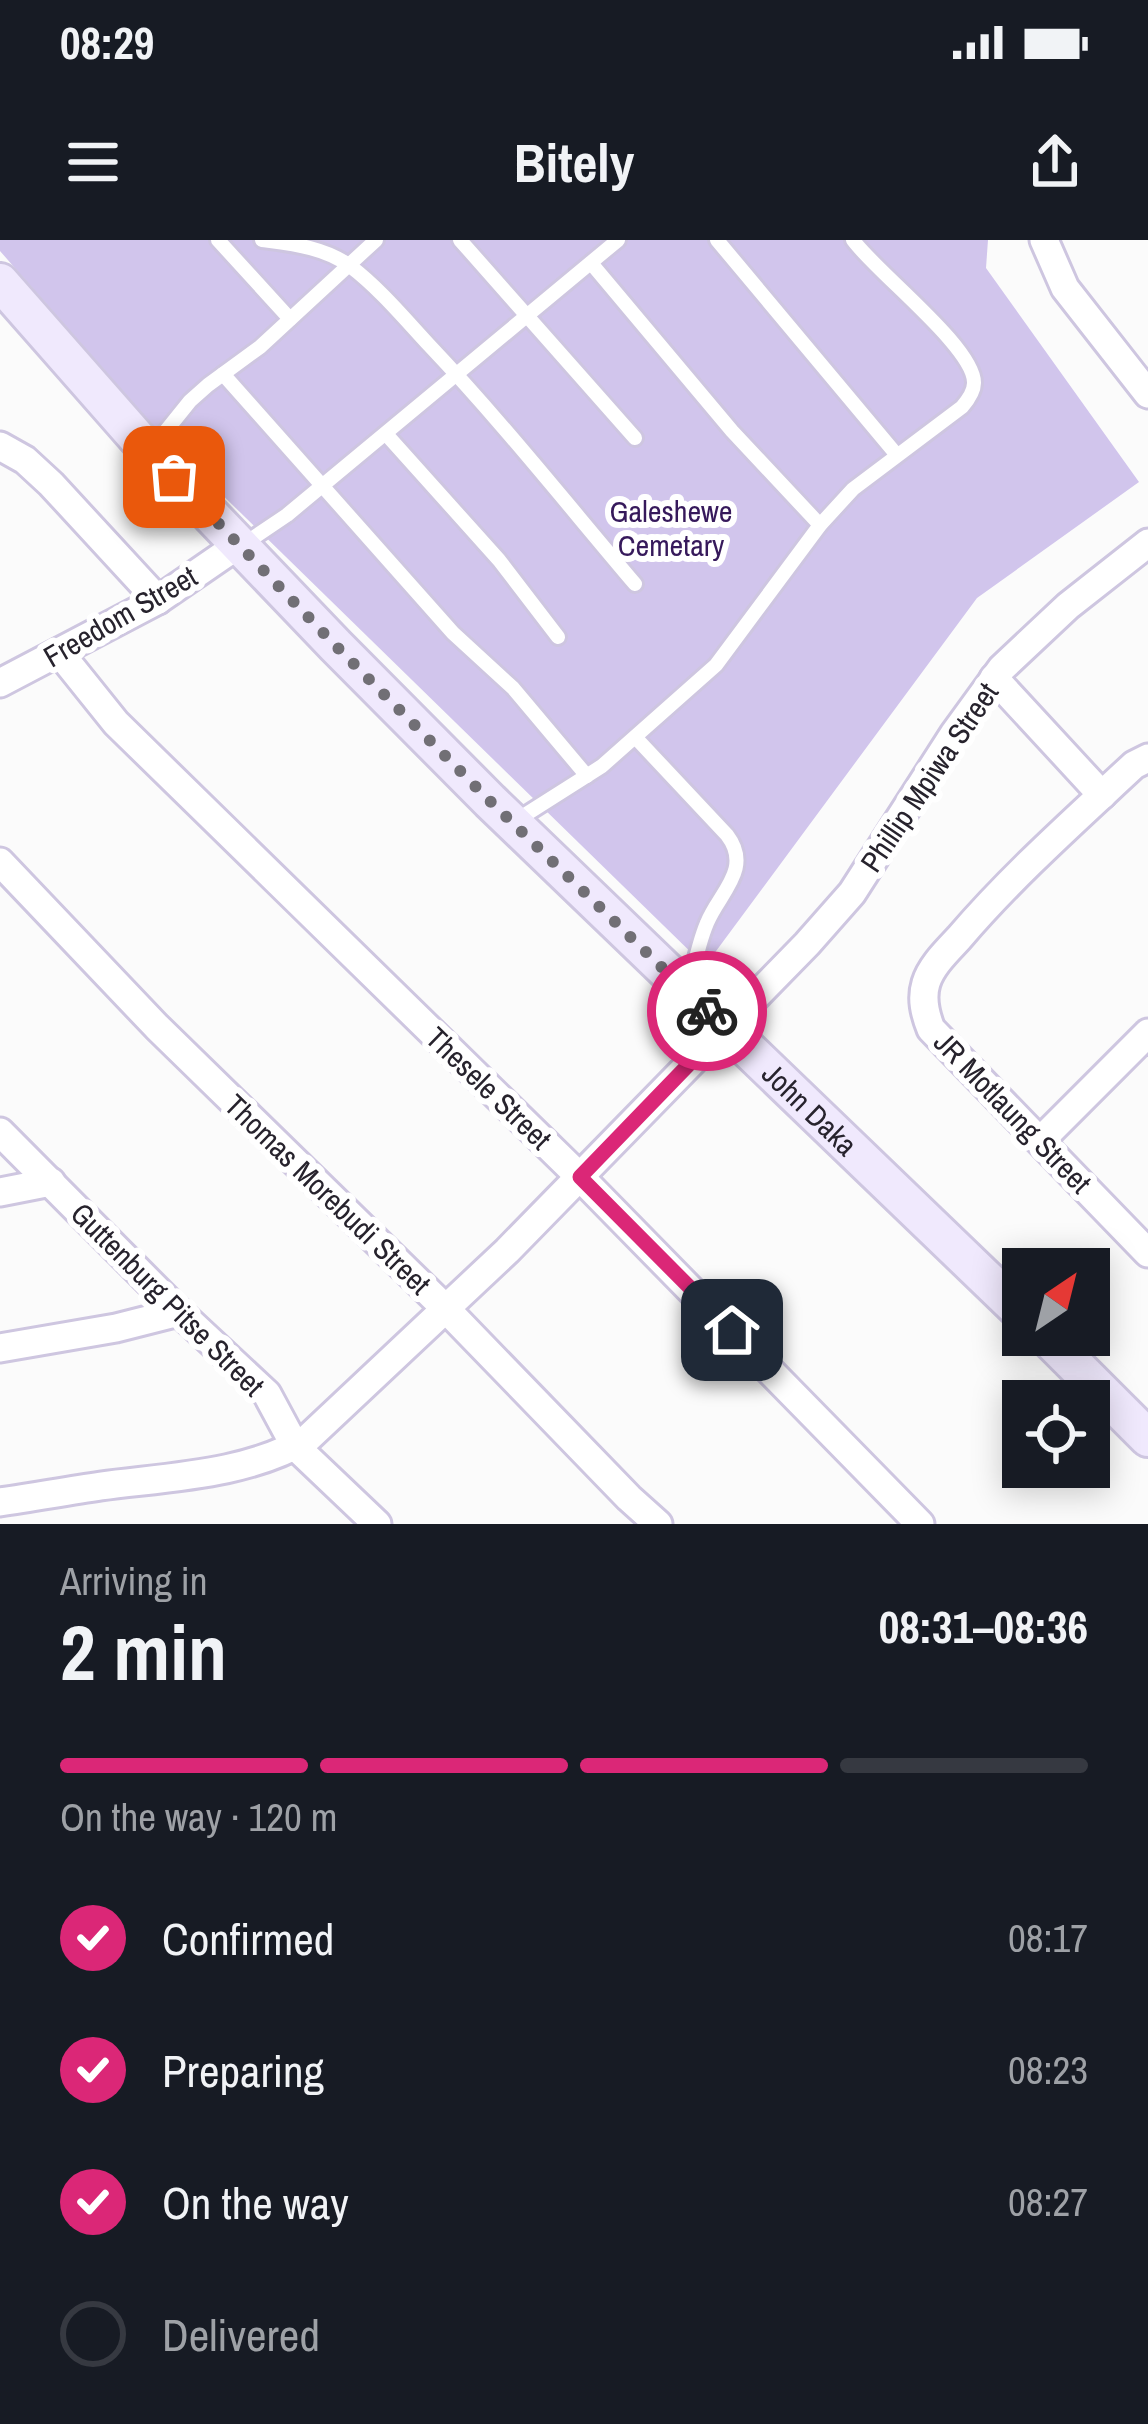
<!DOCTYPE html>
<meta charset="utf-8">
<style>
:root{--surface:#171b24;--page:#20242c;--text:#f1f3f6;--muted:#9ea1a6;--line:#363941;--accent:#db2777}
body{margin:0;font-family:"Archivo Narrow",sans-serif;background:var(--page);color:var(--text);height:100vh;display:flex;flex-direction:column;font-size:45px;white-space:nowrap}
*{box-sizing:border-box;margin:0}
p{font-size:39px;color:var(--muted)}
.icon{flex:none;width:66px;height:66px;fill:none;stroke:currentColor;stroke-width:2;stroke-linecap:round;stroke-linejoin:round}
.map{position:relative;height:1284px;overflow:hidden}
.panel{display:flex;flex-direction:column;background:var(--surface);flex:1}
.panel>*{flex:none}
.needle{width:78px;rotate:35deg}
.buttons{position:absolute;left:1002px;top:1008px;display:grid;gap:24px}
.buttons a{display:grid;place-items:center;width:108px;height:108px;border-radius:0px;background:var(--surface);box-shadow:0 6px 30px #0003;font-size:60px}
.pin{position:absolute;display:grid;place-items:center;width:102px;height:102px;color:#fff;margin:-51px;border-radius:24px;box-shadow:0 6px 18px #0006}
.courier{position:absolute;display:grid;place-items:center;width:120px;height:120px;margin:-60px;border:9px solid #db2777;border-radius:50%;background:#fff;color:#222;box-shadow:0 3px 15px #0007}
.summary em{font-style:normal;font-weight:700}
.summary div{display:flex;flex-direction:column-reverse}
.summary{display:flex;align-items:center;justify-content:space-between;height:204px;padding:0 60px}
h1{font-size:78px;font-weight:700;line-height:90px}
.bar{display:grid;grid-template-columns:repeat(4,1fr);gap:18px 12px;align-content:center;height:144px;padding:0 60px}
.bar i{height:15px;border-radius:9px;background:var(--line)}
.bar .active{background:var(--accent)}
.bar p{grid-column:span 4}
ol{padding:0 60px;list-style:none}
li{display:flex;align-items:center;gap:36px;height:132px}
li p{margin-inline-start:auto}
li .icon{padding:12px;border-radius:50%;background:var(--accent);color:#fff;stroke-width:4}
li:last-child{color:var(--muted)}
li i{width:66px;height:66px;border:6px solid var(--line);border-radius:50%}
.status{display:flex;justify-content:space-between;align-items:center;height:84px;padding:0 60px;background:var(--surface);direction:ltr}
.status svg{height:33px;fill:currentColor}
header{display:flex;justify-content:space-between;align-items:center;height:156px;padding:0 60px;background:var(--surface);font-size:54px;font-weight:700}
.map>svg:first-child{display:block}
.green{fill:#d1c5ec}
.lines{fill:none;stroke-linecap:round;stroke-linejoin:round}
.lane-casing{stroke:#cec6e0;stroke-width:20}
.street-casing{stroke:#cec6e0;stroke-width:33}
.secondary-casing{stroke:#cec6e0;stroke-width:42}
.lane{stroke:#fff;stroke-width:14}
.street{stroke:#fff;stroke-width:27}
.secondary{stroke:#f0e9fd;stroke-width:36}
.done{stroke:#716f75;stroke-width:12;stroke-dasharray:0 21.6}
.route{stroke:#db2777;stroke-width:15}
.labels{text-anchor:middle;dominant-baseline:central;stroke-width:12;stroke-linejoin:round;paint-order:stroke}
.park-label{font-size:30px;fill:#36195b;stroke:#fff}
.street-label{font-size:30px;fill:#27232d;stroke:#fff}
</style>
<div class="status"><b>08:29</b><svg viewBox="0 0 49 12"><path d="M0 12V9h3v3zM5 12V6h3v6zM10 12V3h3v9zM15 12V0h3v12zM26 1h20v11H26zM47 4h2v5h-2z"/></svg></div>
<header><svg class="icon" aria-label="menu" viewBox="0 0 24 24"><path d="M4 6h16M4 12h16M4 18h16"/></svg>Bitely<svg class="icon" aria-label="share" viewBox="0 0 24 24"><path d="M12 15V3M7 8l5-5 5 5M5 13v7h14v-7"/></svg></header>
<div class="map">
<svg width="1148" height="1284" viewBox="0 0 1148 1284">
<rect width="100%" height="100%" fill="#fbfbfb"/>
<!-- green -->
<polygon class="green" points="0,0 988,0 986,28 1139,242 977,358 705,726 164,198 0,11"/>
<g class="lines">
<defs>
<g id="lane">
<polyline points="218,0 290,79"/>
<path d="M262,0C292,4 324,7 350,26C379,48 404,78 429,105C501,181 567,264 635,344"/>
<polyline points="460,0 635,198"/>
<polyline points="717,0 896,214"/>
<polyline points="591,23 732,191 820,285"/>
<polyline points="223,134 453,393 513,448 587,536"/>
<polyline points="386,194 499,320 558,397"/>
<polyline points="153,207 190,161 208,145 260,107 376,0"/>
<polyline points="244,304 287,275 618,0"/>
<path d="M636,498L727,595C753,629 719,653 707,683C698,704 694,727 689,749"/>
<path d="M517,580L602,526L716,425L820,285L853,249L962,167C968,160 974,152 974,143C975,108 876,32 853,0"/>
</g>
<g id="street">
<polyline points="1044,0 1065,48 1148,154"/>
<polyline points="0,206 25,220 51,244 158,360"/>
<polyline points="59,412 116,483 580,937 920,1284"/>
<polyline points="994,438 1102,555"/>
<polyline points="0,443 158,360 238,305"/>
<path d="M1148,518L1134,525C1074,581 1012,636 959,698C947,711 931,726 926,743C921,759 925,774 931,789L1148,1013"/>
<polyline points="0,622 157,787 446,1069 629,1258 658,1284"/>
<polyline points="0,892 179,1072 267,1154 295,1206 377,1284"/>
<polyline points="1041,900 1148,793"/>
<polyline points="0,952 51,942"/>
<polyline points="0,1108 116,1088 179,1072"/>
<path d="M0,1262C34,1257 67,1251 101,1246C168,1237 247,1235 307,1199L507,1011L807,704L852,653L954,494L1002,428L1068,366L1148,303"/>
</g>
<g id="secondary">
<path id="s1" d="M0,42L138,199L336,406L490,561L1023,1074"/>
<polyline points="1045,1095 1148,1198"/>
</g>
</defs>
<!-- lane casing -->
<use href="#lane" class="lane-casing"/>
<!-- street casing -->
<use href="#street" class="street-casing"/>
<!-- secondary casing -->
<use href="#secondary" class="secondary-casing"/>
<!-- lane -->
<use href="#lane" class="lane"/>
<!-- street -->
<use href="#street" class="street"/>
<!-- secondary -->
<use href="#secondary" class="secondary"/>
</g>
<g class="lines">
<!-- done -->
<polyline class="done" points="174,237 336,406 490,561 707,771"/>
<!-- route -->
<polyline class="route" points="707,771 724,788 580,937 732,1090"/>
</g>
<g class="labels">
<!-- park labels -->
<g class="park-label">
<text x="671" y="271">Galeshewe<tspan x="671" dy="34">Cemetary</tspan></text>
</g>
<!-- street labels -->
<g class="street-label">
<text transform="translate(120 376) rotate(-30)">Freedom Street</text>
<text transform="translate(929 537) rotate(-56)">Phillip Mpiwa Street</text>
<text transform="translate(489 848) rotate(44)">Thesele Street</text>
<text stroke="none"><textPath href="#s1" startOffset="1158">John Daka</textPath></text>
<text transform="translate(1013 872) rotate(46)">JR Motlaung Street</text>
<text transform="translate(328 954) rotate(44)">Thomas Morebudi Street</text>
<text transform="translate(168 1059) rotate(45)">Guttenburg Pitse Street</text>
</g>
</g>
</svg>
<div class="buttons">
<a><svg class="needle" viewBox="-14 -14 28 28"><path d="M0-13l5 13h-10z" fill="#e53935"/><path d="M0 13l5-13h-10z" fill="#9ea1a6"/></svg></a>
<a><svg class="icon" aria-label="locate" viewBox="0 0 24 24"><circle cx="12" cy="12" r="6"/><path d="M12 2v4M12 18v4M2 12h4M18 12h4"/></svg></a>
</div>
<div class="pin" style="left:174px;top:237px;background:#ea580c"><svg class="icon" aria-label="bag" viewBox="0 0 24 24"><path d="M5 8h14l-1 12H6zM9 8a3 3 0 0 1 6 0"/></svg></div>
<div class="pin" style="left:732px;top:1090px;background:#1f2937"><svg class="icon" aria-label="home" viewBox="0 0 24 24"><path d="M3 11l9-7 9 7M6 9v11h12V9"/></svg></div>
<div class="courier" style="left:707px;top:771px"><svg class="icon" aria-label="bike" viewBox="0 0 24 24"><circle cx="6" cy="16" r="4"/><circle cx="18" cy="16" r="4"/><path d="M6 16l4-8h5l3 8M10 8l3 8H6M13 5h3"/></svg></div>
</div>
<section class="panel">
<div class="summary"><div><h1>2 min</h1><p>Arriving in</p></div><em>08:31–08:36</em></div>
<div class="bar"><i class="active"></i><i class="active"></i><i class="active"></i><i></i><p>On the way · 120 m</p></div>
<ol>
<li><svg class="icon" aria-label="check" viewBox="0 0 24 24"><path d="M5 12l5 5 9-10"/></svg>Confirmed<p>08:17</p></li>
<li><svg class="icon" aria-label="check" viewBox="0 0 24 24"><path d="M5 12l5 5 9-10"/></svg>Preparing<p>08:23</p></li>
<li><svg class="icon" aria-label="check" viewBox="0 0 24 24"><path d="M5 12l5 5 9-10"/></svg>On the way<p>08:27</p></li>
<li><i></i>Delivered</li>
</ol>
</section>
